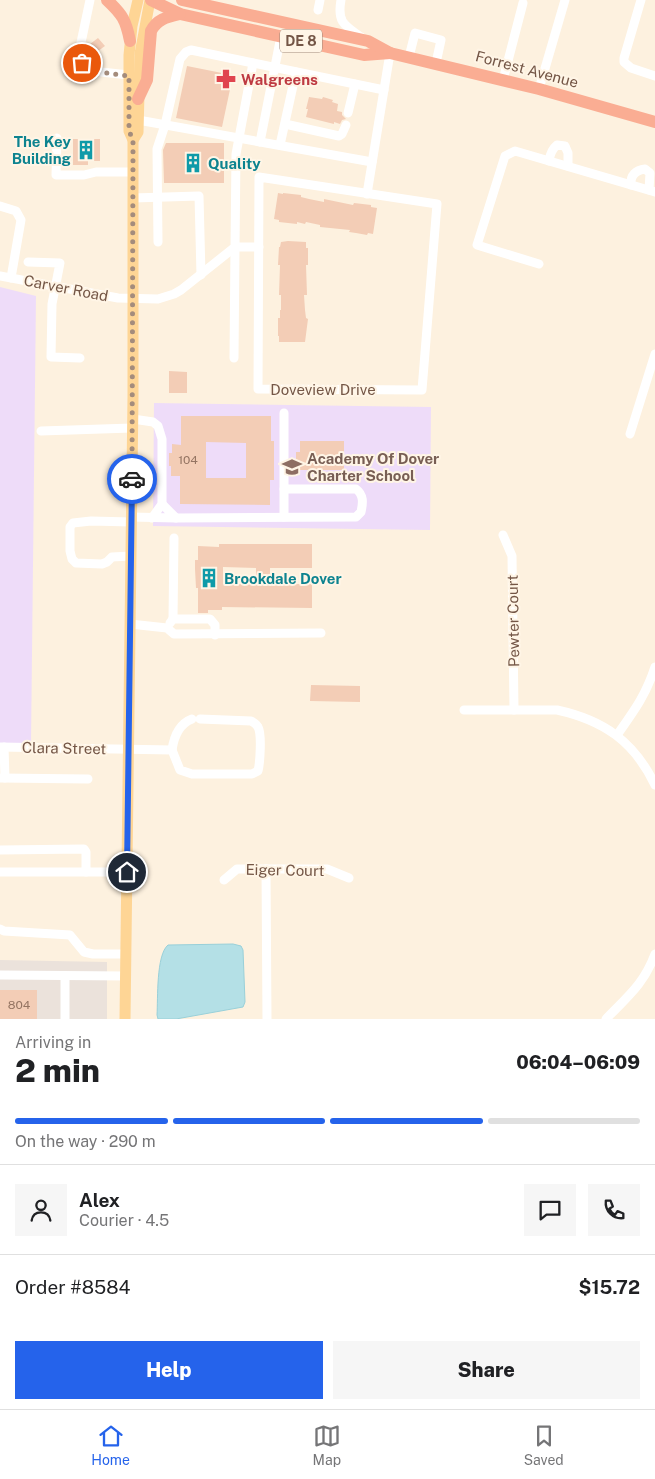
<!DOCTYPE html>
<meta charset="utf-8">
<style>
:root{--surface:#fff;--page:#f6f6f6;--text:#202124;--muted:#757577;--line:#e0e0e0;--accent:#2563eb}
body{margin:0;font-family:"Public Sans",sans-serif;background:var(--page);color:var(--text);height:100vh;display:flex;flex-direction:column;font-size:19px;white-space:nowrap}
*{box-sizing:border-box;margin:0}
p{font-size:16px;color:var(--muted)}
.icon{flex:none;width:28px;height:28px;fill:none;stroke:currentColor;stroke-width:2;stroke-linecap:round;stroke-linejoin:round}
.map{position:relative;height:1019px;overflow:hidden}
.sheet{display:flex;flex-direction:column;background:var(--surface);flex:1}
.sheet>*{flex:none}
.pin{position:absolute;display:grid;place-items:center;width:42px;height:42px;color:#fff;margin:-21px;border:2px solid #fff;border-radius:50%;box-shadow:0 1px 5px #0007}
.courier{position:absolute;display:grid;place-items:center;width:50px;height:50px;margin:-25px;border:4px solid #2563eb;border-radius:50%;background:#fff;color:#222;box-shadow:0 1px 6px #0007}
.summary em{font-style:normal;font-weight:800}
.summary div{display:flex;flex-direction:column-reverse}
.summary{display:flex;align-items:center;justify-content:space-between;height:85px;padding:0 15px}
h1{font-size:32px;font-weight:800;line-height:38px}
.bar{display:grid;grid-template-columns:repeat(4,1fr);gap:8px 5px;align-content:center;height:60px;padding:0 15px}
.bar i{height:6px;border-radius:4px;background:var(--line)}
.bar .current{background:var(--accent)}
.bar p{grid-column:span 4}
.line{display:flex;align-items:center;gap:12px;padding:0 15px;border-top:1px solid var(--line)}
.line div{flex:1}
.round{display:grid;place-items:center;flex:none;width:52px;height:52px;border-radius:0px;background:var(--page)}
.action{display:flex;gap:10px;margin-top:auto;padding:10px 15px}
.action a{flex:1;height:58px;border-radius:0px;background:var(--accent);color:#fff;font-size:20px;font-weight:800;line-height:58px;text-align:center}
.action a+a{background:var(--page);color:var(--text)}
.tab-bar{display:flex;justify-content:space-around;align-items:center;height:70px;border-top:1px solid var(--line);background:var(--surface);font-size:14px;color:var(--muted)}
.tab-bar a{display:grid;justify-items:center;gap:2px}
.tab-bar .current{color:var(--accent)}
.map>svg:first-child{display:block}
.industrial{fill:#ebe2db}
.education{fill:#eedcf9}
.water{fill:#b4e0e6;stroke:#99d0d9}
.building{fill:#f3cdb6;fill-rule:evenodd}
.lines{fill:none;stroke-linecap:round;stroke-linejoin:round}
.minor{stroke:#fff;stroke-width:9}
.major{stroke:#fed595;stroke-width:11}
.highway{stroke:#faad93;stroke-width:12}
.done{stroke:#a48c7c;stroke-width:5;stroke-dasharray:0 9}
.route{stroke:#2563eb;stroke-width:6}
.labels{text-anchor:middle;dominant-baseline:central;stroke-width:4;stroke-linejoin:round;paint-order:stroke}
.number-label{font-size:12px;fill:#947462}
.shield{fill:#fff5e6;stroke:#9e8676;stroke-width:1}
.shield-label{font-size:14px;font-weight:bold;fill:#745646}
.street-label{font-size:15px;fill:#745646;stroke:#fff5e6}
.health-label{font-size:15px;font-weight:bold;fill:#be3a42;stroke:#fff5e6;text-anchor:start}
.culture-label{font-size:15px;font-weight:bold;fill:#0d838f;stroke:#fff5e6;text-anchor:start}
.education-label{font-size:15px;font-weight:bold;fill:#785e54;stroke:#fff5e6;text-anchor:start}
</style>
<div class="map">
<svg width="655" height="1019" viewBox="0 0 655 1019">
<rect width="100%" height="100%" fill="#fdf1df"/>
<!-- industrial -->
<polygon class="industrial" points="0,960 107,962 107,1019 0,1019"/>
<!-- education -->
<g class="education">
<polygon points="0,287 36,296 31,743 0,743"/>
<polygon points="154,403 431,407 430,530 153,526"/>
</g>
<!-- water -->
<path class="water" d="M233,944L241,946L243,950L245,1002L243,1007L176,1019H158L157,1015C158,999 156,955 168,945Z"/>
<!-- building -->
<g class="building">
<polygon points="98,38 105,46 91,56 86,50 86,47"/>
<polygon points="187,66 227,74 232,80 222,127 176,118"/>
<polygon points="309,97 322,99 323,97 333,100 332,102 338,104 337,111 342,112 342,115 346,119 342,120 340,124 334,122 334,124 306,117 308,109 306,109"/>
<polygon points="73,139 100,139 100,161 88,161 88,165 73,165"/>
<polygon points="166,143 224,143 224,183 164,183 163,150"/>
<polygon points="278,193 283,194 283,193 301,195 301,197 309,199 324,202 324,199 353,205 354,203 371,205 371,207 377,208 373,234 368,233 367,235 356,233 349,232 350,230 320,227 320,225 306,222 305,224 297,222 297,224 279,222 279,220 274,219"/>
<polygon points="288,241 306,242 306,248 308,248 308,265 306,265 307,295 304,295 305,310 306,318 308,319 305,342 279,342 279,336 278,336 278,318 280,318 280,310 281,310 281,295 279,295 280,265 278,265 279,247 280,247 281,242"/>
<polygon points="169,371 187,372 187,393 169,393"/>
<path d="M181,416H271V441H274V480H270V505L180,504V476H171V466H169V453H172V444L181,445ZM206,442L246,443V478H206Z"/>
<polygon points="300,441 344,441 344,470 300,470 300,463 296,463 296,452 300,452"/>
<path d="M219,544H312V568H270V584H312V608L222,607V610H208V613H198V588H196L195,569V560H198V546L219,547ZM223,567L256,568V584H223Z"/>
<polygon points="311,685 360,686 360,702 310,701"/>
<rect x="0" y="990" width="37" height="29"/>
</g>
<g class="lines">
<!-- minor -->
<g class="minor">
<polyline points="90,0 79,52 82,63 101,72 129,75"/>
<path d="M341,0C337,22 344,25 361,37"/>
<polyline points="641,0 624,58 624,62 631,68 655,76"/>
<polyline points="318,10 320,0"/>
<polyline points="409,57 415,33 441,40 436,63"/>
<polyline points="253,63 384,90"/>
<polyline points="503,80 523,3"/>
<polyline points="539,89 565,0"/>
<polyline points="348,113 355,84"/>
<polyline points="138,120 372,162"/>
<polyline points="285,124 339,136 342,134 346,125"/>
<polyline points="57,138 56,175 84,175 96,172 133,172"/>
<polyline points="260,142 281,36"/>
<polyline points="280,145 296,72"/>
<path d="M549,161C550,154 552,149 557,145L565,146L568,153V166"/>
<polygon points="259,177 437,204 422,390 258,389"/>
<path d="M631,185C630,175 636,170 645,169L650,173L649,190"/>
<polyline points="367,194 390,53"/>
<polyline points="133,198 199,196 201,275"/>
<polyline points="0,206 16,211 21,220 11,278"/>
<polyline points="28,262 60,263 52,304 51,357 80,358"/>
<polyline points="539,264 477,245 505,156 515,151 655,192"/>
<polyline points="0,276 118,298 158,299 174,294 181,290 235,247 236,154 253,63 191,50 186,52 180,59 165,125 157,149 158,242"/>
<polyline points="234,358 235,247 259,247"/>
<polyline points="284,413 284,517"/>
<polyline points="133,419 153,422 158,426 162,439 162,504 152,518"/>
<polyline points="41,431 132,428"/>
<polyline points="630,434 655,354"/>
<polyline points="131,517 176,518 162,504"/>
<path d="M176,518L356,517L361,512C363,503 364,495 356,489H284"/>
<polyline points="503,535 512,556 514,710"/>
<polyline points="131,556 112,557 107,562 102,564 76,563 72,559 70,551 70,527 73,523 91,521 131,522"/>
<polyline points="173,619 174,538"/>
<polyline points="170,623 173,619 210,619 215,625 215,635"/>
<polyline points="130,624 167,628 174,634 321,633"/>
<path d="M464,710H557C603,720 634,741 655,785"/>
<path d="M617,735C634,711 646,695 655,667"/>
<path d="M0,747L172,750L180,770L192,774H252L258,771C260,763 262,734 258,727C257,725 253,722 251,721L200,719"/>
<polyline points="4,747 5,778"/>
<path d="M172,750C174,736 179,724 192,719"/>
<polyline points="0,778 88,779"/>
<polyline points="0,850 84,849 86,852 86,872"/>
<polyline points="266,869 267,1019"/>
<polyline points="0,872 127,872"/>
<polyline points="224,880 237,869 327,869 349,878"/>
<polyline points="0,929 4,931 70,935 84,952 93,954 126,954"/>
<polyline points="0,975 126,976"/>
<polyline points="65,1019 65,976"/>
<path d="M606,1019C627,997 644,984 655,954"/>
</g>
<!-- major -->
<g class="major">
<polyline points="133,140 138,132 140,54 150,0"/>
<polyline points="125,1019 133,397 133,140 129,131 129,55 132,26 138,0"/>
</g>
<!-- highway -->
<g class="highway">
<path d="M107,0C122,14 126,20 130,41"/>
<polyline points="151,0 180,14 364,55 390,53"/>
<polyline points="182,0 368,41 390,53 539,89 655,122"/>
<path d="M138,99L147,80L151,31C157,19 167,17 180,14"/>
</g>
</g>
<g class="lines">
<!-- done -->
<polyline class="done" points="82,63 100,72 129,76 129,131 133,140 133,156 132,479"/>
<!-- route -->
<polyline class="route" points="127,872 132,479"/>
</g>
<!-- icons -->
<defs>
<symbol id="pharmacy-bare" viewBox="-9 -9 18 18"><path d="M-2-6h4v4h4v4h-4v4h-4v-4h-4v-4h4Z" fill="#e0444e" stroke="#fff5e6" stroke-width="2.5" paint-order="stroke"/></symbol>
<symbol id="building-bare" viewBox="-9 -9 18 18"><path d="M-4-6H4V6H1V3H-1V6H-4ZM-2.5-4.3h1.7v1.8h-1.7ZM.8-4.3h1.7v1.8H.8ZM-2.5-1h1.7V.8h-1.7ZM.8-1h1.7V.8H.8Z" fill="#0f9aa8" stroke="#fff5e6" stroke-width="2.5" paint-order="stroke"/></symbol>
<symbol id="school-bare" viewBox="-9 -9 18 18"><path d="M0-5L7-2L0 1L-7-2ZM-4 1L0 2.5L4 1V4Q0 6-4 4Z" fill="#8d6e63" stroke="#fff5e6" stroke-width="2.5" paint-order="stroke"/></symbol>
</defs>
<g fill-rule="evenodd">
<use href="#pharmacy-bare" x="212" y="65" width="28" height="28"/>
<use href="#building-bare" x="72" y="136" width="28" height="28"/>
<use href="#building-bare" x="179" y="149" width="28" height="28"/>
<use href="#school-bare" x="278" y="453" width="28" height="28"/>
<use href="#building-bare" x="195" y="564" width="28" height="28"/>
</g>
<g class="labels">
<!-- number labels -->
<g class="number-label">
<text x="188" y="460">104</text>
<text x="19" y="1005">804</text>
</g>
<!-- shield labels -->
<rect class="shield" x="280" y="29.5" width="42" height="23" rx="4"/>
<g class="shield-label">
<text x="301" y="41">DE 8</text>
</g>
<!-- street labels -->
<g class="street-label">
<text transform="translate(527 69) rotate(15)">Forrest Avenue</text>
<text transform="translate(66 288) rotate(11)">Carver Road</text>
<text x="323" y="389">Doveview Drive</text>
<text transform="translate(513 621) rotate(-91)">Pewter Court</text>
<text transform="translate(64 748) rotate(1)">Clara Street</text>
<text transform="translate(285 870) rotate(1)">Eiger Court</text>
</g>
<!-- health labels -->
<g class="health-label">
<text x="241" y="79">Walgreens</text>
</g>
<!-- culture labels -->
<g class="culture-label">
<text x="71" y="141" text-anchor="end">The Key<tspan x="71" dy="17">Building</tspan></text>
<text x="208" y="163">Quality</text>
<text x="224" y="578">Brookdale Dover</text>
</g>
<!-- education labels -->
<g class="education-label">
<text x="307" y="458">Academy Of Dover<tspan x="307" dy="17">Charter School</tspan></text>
</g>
</g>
</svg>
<div class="pin" style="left:82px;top:63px;background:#ea580c"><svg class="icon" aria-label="bag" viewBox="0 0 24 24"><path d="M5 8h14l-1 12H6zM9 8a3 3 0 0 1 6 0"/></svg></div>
<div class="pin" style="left:127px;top:872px;background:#1f2937"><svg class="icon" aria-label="home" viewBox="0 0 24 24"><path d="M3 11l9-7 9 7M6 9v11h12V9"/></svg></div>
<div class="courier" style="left:132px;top:479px"><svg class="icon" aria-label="car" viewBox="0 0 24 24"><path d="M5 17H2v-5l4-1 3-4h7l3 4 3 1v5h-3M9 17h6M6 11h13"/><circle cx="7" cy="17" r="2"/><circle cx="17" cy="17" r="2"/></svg></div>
</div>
<section class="sheet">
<div class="summary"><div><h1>2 min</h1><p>Arriving in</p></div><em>06:04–06:09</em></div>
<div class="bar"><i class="current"></i><i class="current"></i><i class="current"></i><i></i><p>On the way · 290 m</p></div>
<div class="line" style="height:90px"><a class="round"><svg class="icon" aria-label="person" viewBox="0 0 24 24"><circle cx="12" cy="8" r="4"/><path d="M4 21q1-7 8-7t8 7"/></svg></a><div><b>Alex</b><p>Courier · 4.5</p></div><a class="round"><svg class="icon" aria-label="chat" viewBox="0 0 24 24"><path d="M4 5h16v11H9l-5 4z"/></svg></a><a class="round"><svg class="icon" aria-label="phone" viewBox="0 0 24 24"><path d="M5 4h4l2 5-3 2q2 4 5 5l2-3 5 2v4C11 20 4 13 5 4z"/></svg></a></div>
<div class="line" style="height:65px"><div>Order #8584</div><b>$15.72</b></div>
<div class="action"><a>Help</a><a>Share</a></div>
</section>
<nav class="tab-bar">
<a class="current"><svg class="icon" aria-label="home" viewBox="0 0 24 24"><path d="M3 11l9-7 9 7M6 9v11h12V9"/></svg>Home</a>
<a><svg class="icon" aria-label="map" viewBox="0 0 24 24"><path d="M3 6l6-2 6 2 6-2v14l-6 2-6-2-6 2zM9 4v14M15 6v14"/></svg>Map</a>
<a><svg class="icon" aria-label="saved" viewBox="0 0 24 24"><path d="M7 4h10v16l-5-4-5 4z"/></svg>Saved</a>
</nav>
